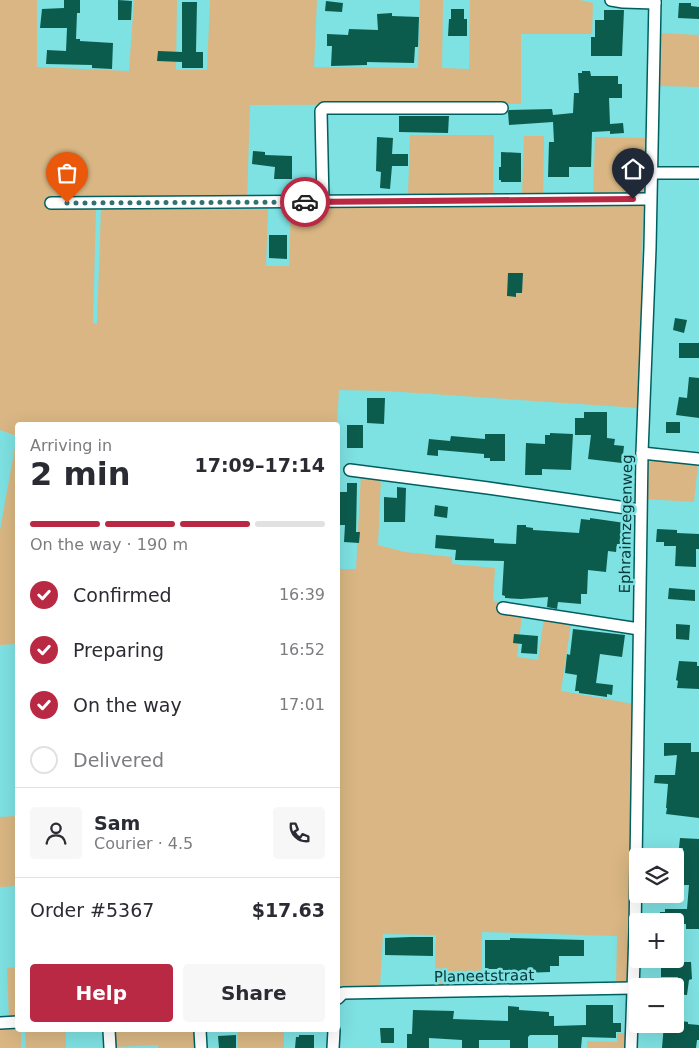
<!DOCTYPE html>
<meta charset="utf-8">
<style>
:root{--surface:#fff;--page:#f7f7f7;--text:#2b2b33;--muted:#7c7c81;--line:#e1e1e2;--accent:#ba2943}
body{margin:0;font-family:"DejaVu Sans",sans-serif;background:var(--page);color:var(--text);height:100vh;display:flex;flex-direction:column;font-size:19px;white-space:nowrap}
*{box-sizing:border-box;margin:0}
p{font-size:16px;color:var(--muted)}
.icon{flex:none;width:28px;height:28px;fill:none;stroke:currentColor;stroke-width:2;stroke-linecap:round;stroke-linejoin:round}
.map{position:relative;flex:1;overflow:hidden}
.details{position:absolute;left:15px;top:422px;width:325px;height:610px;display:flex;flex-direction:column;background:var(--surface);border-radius:5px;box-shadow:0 5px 20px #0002}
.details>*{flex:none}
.controls{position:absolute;left:629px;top:848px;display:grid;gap:10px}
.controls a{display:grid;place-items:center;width:55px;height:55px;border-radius:5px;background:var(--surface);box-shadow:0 5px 20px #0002;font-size:25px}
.pin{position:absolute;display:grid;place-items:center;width:42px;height:42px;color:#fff;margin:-51px -21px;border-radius:50% 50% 50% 0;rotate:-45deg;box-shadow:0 0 5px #0007}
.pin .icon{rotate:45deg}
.courier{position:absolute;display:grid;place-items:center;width:50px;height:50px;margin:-25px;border:4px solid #ba2943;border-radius:50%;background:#fff;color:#222;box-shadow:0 1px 6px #0007}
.head em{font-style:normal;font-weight:800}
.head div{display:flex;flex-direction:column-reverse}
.head{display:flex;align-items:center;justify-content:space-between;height:85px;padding:0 15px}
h1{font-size:32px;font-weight:800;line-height:38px}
.bar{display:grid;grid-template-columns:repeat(4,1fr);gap:8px 5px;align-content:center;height:60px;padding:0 15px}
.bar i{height:6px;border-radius:4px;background:var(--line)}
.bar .selected{background:var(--accent)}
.bar p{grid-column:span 4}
.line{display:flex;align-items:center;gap:12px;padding:0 15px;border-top:1px solid var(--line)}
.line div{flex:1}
.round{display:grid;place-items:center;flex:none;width:52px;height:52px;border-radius:5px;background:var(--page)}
ol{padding:0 15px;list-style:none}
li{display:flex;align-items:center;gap:15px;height:55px}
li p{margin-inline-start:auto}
li .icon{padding:5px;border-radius:50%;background:var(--accent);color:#fff;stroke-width:4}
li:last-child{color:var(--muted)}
li i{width:28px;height:28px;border:2px solid var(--line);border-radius:50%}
.action{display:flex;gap:10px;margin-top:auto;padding:10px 15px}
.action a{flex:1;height:58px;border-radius:5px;background:var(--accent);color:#fff;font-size:20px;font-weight:800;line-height:58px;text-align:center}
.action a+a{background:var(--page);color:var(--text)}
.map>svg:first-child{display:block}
.green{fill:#d9b683}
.building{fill:#0c5c4e}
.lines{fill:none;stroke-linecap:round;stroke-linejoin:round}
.minor-casing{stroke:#005f60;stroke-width:14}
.minor{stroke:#fff;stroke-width:11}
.done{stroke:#317172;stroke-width:5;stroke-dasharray:0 9}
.route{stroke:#ba2943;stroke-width:6}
.labels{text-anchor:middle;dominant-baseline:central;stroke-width:5;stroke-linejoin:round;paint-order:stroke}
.street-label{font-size:15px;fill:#073536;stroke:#7ee1e2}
</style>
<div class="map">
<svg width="699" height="1048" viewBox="0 0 699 1048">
<rect width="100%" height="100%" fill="#7ee1e2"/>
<!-- green -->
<g class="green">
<polygon points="0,0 37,0 37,67 129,71 134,0 177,0 176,70 207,70 210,0 317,0 314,67 418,68 420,0 443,0 442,68 469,69 470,0 580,0 593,3 592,34 521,34 521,104 250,105 247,199 47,200 47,208 96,208 93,323 97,324 101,208 268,209 266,266 289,266 291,208 643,206 639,408 387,391 339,390 337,425 18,425 17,644 0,645 0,530 17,436 0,430"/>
<polygon points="659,33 699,35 699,87 658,86"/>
<polygon points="410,135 494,135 493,195 408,194"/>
<polygon points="524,136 544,136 543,196 522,196"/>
<polygon points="595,137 645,138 643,196 593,195"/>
<polygon points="655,459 698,464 694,502 645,499 647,463"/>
<polygon points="361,475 381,478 378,545 405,552 452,557 452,564 495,568 493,601 498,602 498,610 522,615 517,657 538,660 544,618 571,623 561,691 633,704 628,978 626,982 616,986 617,936 482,932 482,986 435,987 436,935 383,934 380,986 338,986 338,569 356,569"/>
<polygon points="17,816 17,886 0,887 0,817"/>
<polygon points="17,967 17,1020 9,1020 7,968"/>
<polygon points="0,1025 17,1025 18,1030 21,1030 21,1048 0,1048"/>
<polygon points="25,1030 66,1030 66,1048 26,1048"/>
<polygon points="111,1030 195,1030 196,1048 158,1048 158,1045 113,1047"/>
<rect x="238" y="1030" width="46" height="18"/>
<polygon points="617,1033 626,1033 626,1048 587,1048 587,1041 617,1042"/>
</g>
<!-- building -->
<g class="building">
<polygon points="64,0 80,0 80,13 77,13 76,39 80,39 80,41 113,43 112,69 92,68 92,65 46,64 47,50 66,51 67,28 40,28 42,9 64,8"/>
<polygon points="118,0 132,1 131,20 118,20"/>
<polygon points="326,1 343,3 342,12 325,11"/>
<polygon points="182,2 197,2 196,52 203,52 203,68 182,68 182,62 157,61 158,51 182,52"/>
<polygon points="679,3 691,3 691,6 699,7 699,19 678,18"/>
<polygon points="451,9 464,9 464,19 467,19 467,36 448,36 449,19 451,19"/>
<polygon points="604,10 624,10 622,56 591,56 591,37 595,37 595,20 604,20"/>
<polygon points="392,13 392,16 419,17 418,47 415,47 414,63 367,62 367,65 331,66 332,46 327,46 327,34 348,35 349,29 378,30 377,14"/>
<polygon points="582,71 590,71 591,76 618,76 618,84 622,84 622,98 609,98 610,124 623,123 624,133 610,134 610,131 592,132 591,167 569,167 569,177 548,177 549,142 554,142 553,122 509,125 508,112 509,110 552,109 553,115 573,113 574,93 579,93 578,73 582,73"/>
<polygon points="399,116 449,116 448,133 399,132"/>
<polygon points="377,137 393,138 392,154 408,154 408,166 392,166 390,189 380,188 381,172 376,171"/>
<polygon points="253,151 265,152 265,155 292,156 292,179 274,179 275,167 252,164"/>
<polygon points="501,152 521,153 521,182 501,182 501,180 499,180 499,167 501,167"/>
<polygon points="269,235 287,235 287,259 269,258"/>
<polygon points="508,273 523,273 522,293 516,293 516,297 507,296"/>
<polygon points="675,318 687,320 684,333 673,330"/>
<rect x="679" y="343" width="20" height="15"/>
<polygon points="689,377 699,378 699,418 676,415 679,397 687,398"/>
<polygon points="367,398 385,398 384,424 367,423"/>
<polygon points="584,412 607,412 607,438 615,439 614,445 624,446 622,463 588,459 591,435 575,435 575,418 584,418"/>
<rect x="666" y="422" width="14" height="11"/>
<rect x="347" y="425" width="16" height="23"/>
<polygon points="550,433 573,434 571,470 542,469 542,475 525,475 526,443 545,444 545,435 550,435"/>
<polygon points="485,434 505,434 505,461 490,461 490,458 484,458 484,454 438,450 438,456 427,455 429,439 450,441 451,436 485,439"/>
<polygon points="347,483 357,483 356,532 360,532 359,543 344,542 345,525 340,525 340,492 347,492"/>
<polygon points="397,487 406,488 405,522 384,522 384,497 397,498"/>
<polygon points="435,505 448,507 447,518 434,516"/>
<polygon points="590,518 625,523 623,544 617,544 616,552 608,551 606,572 588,570 587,594 581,594 581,604 558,602 557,609 547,607 548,597 521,599 505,598 505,596 502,595 504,561 455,560 456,550 435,548 436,535 494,539 494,543 516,544 517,525 526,525 526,527 533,528 533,530 579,533 581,519 590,520"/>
<polygon points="657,529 677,530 677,533 699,534 699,549 696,549 696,567 675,566 676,546 664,546 664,542 656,542"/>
<polygon points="669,588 695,590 695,601 668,599"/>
<polygon points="676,624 690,625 689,640 676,639"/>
<polygon points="573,629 625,635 622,657 600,654 596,683 613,685 612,695 607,694 607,697 579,693 579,691 575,691 577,675 565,673 567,654 570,655"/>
<polygon points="514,634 538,636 537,654 521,653 522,644 513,643"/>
<polygon points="679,661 697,662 697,666 699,666 699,689 677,688 678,681 676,680"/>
<polygon points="664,743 691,743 691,752 699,752 699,818 666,814 667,808 666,808 668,784 654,783 655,775 675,775 677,755 664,756"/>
<polygon points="680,838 699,839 699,929 686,929 686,924 675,924 675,921 660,921 660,912 665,912 665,909 687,909 689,885 675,885 675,865 682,865 683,848 679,848"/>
<polygon points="411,937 433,937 433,956 385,955 385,938"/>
<polygon points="510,938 584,940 584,956 559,956 559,966 550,966 550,972 498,974 498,969 485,969 485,940 510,940"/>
<polygon points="679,962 691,962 692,979 689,980 687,995 675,994 678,977 661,977 661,965 679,965"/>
<polygon points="586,1005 613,1005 613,1023 621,1023 621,1032 616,1032 616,1038 582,1037 581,1048 558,1048 558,1035 530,1035 528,1037 528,1048 510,1048 510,1040 479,1040 479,1048 462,1048 462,1040 429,1038 429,1048 407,1048 407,1034 412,1034 413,1010 454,1011 453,1019 508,1021 508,1006 519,1007 519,1010 549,1012 549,1016 554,1016 554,1026 586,1025"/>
<polygon points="675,1020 688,1022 688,1024 699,1025 699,1040 697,1040 696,1048 662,1048 664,1024 675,1024"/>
<polygon points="380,1028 394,1028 394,1043 381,1043"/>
<polygon points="236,1035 236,1048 219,1048 218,1036"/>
<polygon points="299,1035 314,1035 314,1048 295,1048 296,1037 299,1037"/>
</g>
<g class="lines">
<defs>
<g id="minor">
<polyline points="611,0 623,2 655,3"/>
<polyline points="651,173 699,173"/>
<polyline points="323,202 321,111 324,108 502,108"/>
<polyline points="51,203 650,199"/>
<polyline points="642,453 699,459"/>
<polyline points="350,470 488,488 640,510"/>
<polyline points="503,608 639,629"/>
<polyline points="338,998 343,993 633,988"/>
<polyline points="0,1023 18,1022"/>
<polyline points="109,1030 110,1048"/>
<polyline points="200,1030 201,1048"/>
<polyline points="333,1048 334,1030"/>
<polyline points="631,1048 635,932 642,453 650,248 655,0"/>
</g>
</defs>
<!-- minor casing -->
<use href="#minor" class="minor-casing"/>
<!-- minor -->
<use href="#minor" class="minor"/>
</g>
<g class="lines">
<!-- done -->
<polyline class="done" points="67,203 305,202"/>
<!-- route -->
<polyline class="route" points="305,202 633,199"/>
</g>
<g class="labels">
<!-- street labels -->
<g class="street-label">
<text transform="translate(626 524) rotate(-89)">Ephraimzegenweg</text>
<text transform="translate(484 976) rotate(-1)">Planeetstraat</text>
</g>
</g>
</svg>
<div class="controls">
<a><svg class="icon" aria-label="layers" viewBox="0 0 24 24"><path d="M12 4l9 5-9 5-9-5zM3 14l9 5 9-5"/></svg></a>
<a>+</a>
<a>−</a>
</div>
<div class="pin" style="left:67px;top:203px;background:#ea580c"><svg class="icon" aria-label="bag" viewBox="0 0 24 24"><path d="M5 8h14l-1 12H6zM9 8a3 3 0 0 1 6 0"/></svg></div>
<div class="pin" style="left:633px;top:199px;background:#1f2937"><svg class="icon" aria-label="home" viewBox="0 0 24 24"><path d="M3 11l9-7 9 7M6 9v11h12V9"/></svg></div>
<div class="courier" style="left:305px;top:202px"><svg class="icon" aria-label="car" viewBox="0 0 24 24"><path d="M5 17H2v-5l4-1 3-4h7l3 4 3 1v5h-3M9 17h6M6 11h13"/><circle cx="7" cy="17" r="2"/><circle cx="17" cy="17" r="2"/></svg></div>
<section class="details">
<div class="head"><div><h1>2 min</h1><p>Arriving in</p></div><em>17:09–17:14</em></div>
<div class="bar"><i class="selected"></i><i class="selected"></i><i class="selected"></i><i></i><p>On the way · 190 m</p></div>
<ol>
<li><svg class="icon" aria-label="check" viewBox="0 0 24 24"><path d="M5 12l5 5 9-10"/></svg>Confirmed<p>16:39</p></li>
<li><svg class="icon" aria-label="check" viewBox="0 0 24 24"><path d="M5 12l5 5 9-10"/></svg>Preparing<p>16:52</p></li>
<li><svg class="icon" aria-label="check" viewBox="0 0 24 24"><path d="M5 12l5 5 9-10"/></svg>On the way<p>17:01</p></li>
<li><i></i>Delivered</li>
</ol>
<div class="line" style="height:90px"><a class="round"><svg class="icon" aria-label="person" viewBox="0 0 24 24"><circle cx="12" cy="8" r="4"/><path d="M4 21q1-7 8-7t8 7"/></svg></a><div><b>Sam</b><p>Courier · 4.5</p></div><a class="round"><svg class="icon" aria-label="phone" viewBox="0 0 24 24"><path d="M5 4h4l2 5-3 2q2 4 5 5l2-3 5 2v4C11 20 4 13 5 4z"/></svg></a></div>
<div class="line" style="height:65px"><div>Order #5367</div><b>$17.63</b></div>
<div class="action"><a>Help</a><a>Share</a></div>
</section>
</div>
